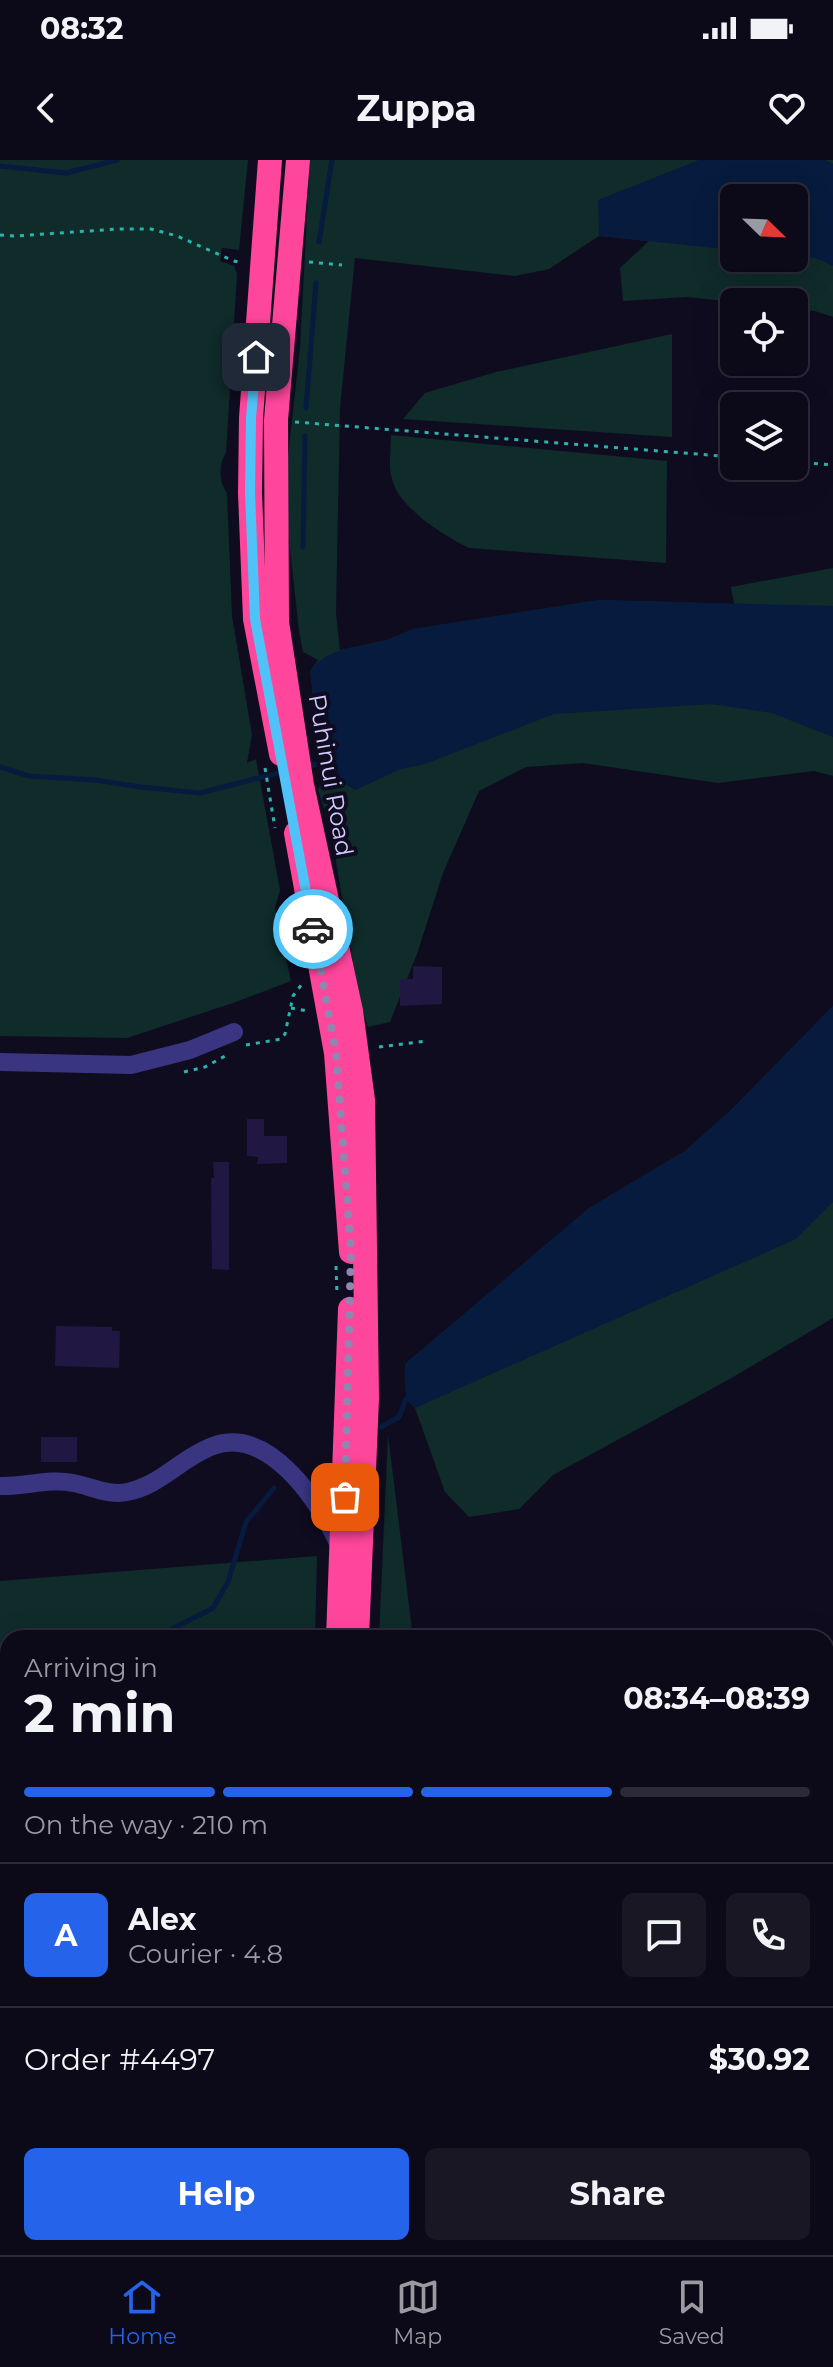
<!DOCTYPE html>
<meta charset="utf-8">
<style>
:root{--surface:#0c0918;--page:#1a1725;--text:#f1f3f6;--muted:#9a9aa2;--line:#2c2a37;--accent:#2563eb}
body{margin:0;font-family:Montserrat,sans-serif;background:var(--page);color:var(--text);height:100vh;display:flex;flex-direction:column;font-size:30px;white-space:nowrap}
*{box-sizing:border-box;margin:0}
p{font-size:26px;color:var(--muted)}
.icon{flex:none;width:44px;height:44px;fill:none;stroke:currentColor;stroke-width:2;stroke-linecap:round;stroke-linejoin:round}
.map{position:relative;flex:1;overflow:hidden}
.sheet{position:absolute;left:0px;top:1470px;width:834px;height:626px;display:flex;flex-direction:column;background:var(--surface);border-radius:24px 24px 0 0;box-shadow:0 8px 32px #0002,0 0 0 2px var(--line)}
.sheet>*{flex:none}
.needle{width:52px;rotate:113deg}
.buttons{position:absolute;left:720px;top:24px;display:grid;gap:16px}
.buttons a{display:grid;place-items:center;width:88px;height:88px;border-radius:12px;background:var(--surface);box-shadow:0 8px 32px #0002,0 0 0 2px var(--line);font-size:40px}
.pin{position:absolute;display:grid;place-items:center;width:68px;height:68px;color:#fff;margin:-34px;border-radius:16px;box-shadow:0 4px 12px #0006}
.courier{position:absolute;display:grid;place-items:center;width:80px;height:80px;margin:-40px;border:6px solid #4fc3f7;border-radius:50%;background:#fff;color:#222;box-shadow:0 2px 10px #0007}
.headline em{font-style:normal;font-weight:700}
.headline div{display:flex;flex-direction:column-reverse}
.headline{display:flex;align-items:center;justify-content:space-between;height:136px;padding:0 24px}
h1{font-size:52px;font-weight:700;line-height:60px}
.bar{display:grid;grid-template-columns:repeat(4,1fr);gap:12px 8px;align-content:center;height:96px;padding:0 24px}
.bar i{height:10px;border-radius:6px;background:var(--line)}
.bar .on{background:var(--accent)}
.bar p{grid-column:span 4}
.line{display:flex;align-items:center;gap:20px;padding:0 24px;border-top:2px solid var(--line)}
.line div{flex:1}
.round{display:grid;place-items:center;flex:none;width:84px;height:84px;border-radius:12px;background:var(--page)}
.button{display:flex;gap:16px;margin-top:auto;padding:16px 24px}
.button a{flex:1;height:92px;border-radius:12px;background:var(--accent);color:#fff;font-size:32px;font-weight:700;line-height:92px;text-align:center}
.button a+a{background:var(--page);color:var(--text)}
.status{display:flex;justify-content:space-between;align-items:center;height:56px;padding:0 40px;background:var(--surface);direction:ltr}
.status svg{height:22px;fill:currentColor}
header{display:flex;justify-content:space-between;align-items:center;height:104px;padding:0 24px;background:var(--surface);font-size:36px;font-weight:700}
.menu{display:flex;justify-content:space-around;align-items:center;height:112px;border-top:2px solid var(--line);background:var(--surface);font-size:22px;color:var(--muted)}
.menu a{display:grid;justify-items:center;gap:4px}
.menu .on{color:var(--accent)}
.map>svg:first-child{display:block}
.green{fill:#0f2b2a;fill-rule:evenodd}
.water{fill:#071b3e}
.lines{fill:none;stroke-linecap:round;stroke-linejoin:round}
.stream{stroke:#071b3e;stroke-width:5}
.building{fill:#201742}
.path{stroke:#29b5ae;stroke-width:3;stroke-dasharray:4 6;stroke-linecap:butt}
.minor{stroke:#393581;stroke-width:18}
.highway{stroke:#ff469d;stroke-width:24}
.done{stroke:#8e88b1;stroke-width:8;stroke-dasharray:0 14.4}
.route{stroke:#4fc3f7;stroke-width:10}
.labels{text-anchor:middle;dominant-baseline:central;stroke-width:8;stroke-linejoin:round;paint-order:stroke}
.street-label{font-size:24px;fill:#d2cbff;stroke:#100c20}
</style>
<div class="status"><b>08:32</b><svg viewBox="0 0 49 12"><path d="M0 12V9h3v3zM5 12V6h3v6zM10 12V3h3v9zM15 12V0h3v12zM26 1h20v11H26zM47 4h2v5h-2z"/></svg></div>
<header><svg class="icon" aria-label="back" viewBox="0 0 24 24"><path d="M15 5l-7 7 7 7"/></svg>Zuppa<svg class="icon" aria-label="heart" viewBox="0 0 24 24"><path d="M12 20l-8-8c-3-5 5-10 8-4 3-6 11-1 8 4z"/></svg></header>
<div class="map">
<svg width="833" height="2095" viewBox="0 0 833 2095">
<rect width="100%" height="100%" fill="#100c20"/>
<!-- green -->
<g class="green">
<path d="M0,0H248L239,90L222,88L220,101L234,106L237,114L226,293C218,304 219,322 227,333L232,456L252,575L247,603L256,599L280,730L275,748L291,821L236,842L127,878L0,876Z"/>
<path d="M310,0H833V157L815,151L794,149V142H734L687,137L623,141L620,108L649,81L599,76L549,109L515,116L355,98L340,248L336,453L340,490L387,480L413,469L599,440L734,444L731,427L833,408V616L814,611L718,623L583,603L526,607L479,631L443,713L417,794L390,862L368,867L360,844L330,666L318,630L326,612L320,596L310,511L318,500L303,492L299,471L284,334L300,187ZM734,38H794V98H734Z"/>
<polygon points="672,174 672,277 403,259 425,233 496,212"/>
<path d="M391,275L667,301L666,403L469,388C444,376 398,347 392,319C388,306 391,289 391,275Z"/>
<polygon points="833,846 833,1158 728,1220 553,1315 519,1349 469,1357 445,1332 415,1248 406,1239 405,1204 589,1048 685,991 730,951"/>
<polygon points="388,1275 413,1478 379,1478"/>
<polygon points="317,1396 315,1478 8,1478 8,1876 0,1877 0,1421"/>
<polygon points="833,1661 833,2095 398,2095 397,2088 826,2088 826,1662"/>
</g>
<!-- water -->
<g class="water">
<polygon points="699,0 825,0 833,4 833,106 816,98 794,96 794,38 734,38 734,90 599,76 598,40"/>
<path d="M599,440L833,446V577L772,553L711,544L554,554L425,604L401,609L355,630L326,612L322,603L310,511C328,487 357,488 384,481C394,478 404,473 413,469Z"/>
<polygon points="833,846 833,1042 796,1079 415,1248 406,1239 405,1204 589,1048 685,991 730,951"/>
</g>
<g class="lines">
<!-- stream -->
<g class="stream">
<polyline points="0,6 66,13 117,0"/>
<polyline points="319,82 332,0"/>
<polyline points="306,248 316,123"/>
<polyline points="303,387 305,276"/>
<polyline points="308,606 322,603"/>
<polyline points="0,607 29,616 95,620 141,627 200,633 294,609"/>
<polyline points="381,1267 399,1257 406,1239"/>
<polyline points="154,1478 213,1448 228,1422 246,1362 274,1328"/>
<polyline points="0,1498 8,1497"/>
</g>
</g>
<!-- building -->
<g class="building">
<polygon points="413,806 442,807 442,844 400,846 400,819 413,819"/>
<polygon points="247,959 264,959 264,976 287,976 287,1003 257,1004 258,997 247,996"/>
<polygon points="213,1002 229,1002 229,1110 212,1109 211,1018 214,1018"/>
<polygon points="56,1166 112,1167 112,1171 120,1171 119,1208 55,1206"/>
<rect x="41" y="1277" width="36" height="25"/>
</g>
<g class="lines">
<!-- path -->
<g class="path">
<polyline points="0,75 15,76 118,69 151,69 177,76 234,101 243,103"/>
<polyline points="309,102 342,105"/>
<polyline points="295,262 734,297"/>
<polyline points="794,302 833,305"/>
<polyline points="265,608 275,668"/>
<polyline points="291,848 307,851"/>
<polyline points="246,885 281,879 285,874 293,836 302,824"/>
<polyline points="379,887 426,881"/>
<polyline points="184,912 205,907 225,896"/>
<polyline points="336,1106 337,1135"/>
<polyline points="0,1835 8,1834"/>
<polyline points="488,2095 489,2088"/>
<polyline points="618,2095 618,2088"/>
</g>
<!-- minor -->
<g class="minor">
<polyline points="0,902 131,905 190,890 234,872"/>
<path d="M0,1326C24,1327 49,1318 73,1323C90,1326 109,1336 127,1332C160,1326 182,1297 213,1286C269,1265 321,1344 340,1387"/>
<polyline points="826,1931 833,1920"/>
<polyline points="127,2095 139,2088"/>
<polyline points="716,2095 719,2088"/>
</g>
<!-- highway -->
<g class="highway">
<polyline points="270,0 251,258 250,333 255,459 281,594"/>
<polyline points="298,0 276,260 277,462 302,625 351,851 363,940 367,1238 357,1478"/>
<polyline points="296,673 336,893 351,1092"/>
<polyline points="338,1478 350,1149"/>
<polyline points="354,2088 355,2095"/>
<polyline points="381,2088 381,2095"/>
</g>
</g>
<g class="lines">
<!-- done -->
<polyline class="done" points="313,769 336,893 351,1090 345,1337"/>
<!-- route -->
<polyline class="route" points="256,197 251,258 250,333 255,459 313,769"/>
</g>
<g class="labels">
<!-- street labels -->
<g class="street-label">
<text transform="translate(331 615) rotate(80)">Puhinui Road</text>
</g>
</g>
</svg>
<div class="buttons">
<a><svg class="needle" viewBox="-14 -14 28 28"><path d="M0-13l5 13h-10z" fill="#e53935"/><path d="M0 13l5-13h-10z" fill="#9a9aa2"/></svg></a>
<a><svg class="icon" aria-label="locate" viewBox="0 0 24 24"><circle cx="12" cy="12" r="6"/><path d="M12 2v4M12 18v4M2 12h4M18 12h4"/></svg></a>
<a><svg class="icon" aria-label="layers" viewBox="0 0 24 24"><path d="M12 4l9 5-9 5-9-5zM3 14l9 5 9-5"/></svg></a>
</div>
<div class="pin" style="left:345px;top:1337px;background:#ea580c"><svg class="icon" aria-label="bag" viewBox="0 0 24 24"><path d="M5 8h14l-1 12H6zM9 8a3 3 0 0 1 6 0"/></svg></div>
<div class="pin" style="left:256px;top:197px;background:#1f2937"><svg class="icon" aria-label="home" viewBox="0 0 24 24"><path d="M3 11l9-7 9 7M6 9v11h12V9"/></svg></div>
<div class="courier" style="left:313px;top:769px"><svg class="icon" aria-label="car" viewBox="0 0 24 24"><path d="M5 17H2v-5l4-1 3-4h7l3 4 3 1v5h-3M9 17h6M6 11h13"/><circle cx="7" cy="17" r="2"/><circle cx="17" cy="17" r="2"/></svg></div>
<section class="sheet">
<div class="headline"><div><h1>2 min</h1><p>Arriving in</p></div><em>08:34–08:39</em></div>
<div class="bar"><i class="on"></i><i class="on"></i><i class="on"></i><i></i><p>On the way · 210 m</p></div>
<div class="line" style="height:144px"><b class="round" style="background:var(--accent);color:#fff">A</b><div><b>Alex</b><p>Courier · 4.8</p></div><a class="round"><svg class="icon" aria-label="chat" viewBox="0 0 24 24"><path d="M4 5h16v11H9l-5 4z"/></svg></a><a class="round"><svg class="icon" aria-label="phone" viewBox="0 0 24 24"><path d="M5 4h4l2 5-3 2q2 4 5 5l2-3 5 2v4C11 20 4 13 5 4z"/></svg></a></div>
<div class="line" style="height:104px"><div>Order #4497</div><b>$30.92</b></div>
<div class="button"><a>Help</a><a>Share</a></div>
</section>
</div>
<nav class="menu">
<a class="on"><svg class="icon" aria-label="home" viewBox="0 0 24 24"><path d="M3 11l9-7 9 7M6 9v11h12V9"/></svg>Home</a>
<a><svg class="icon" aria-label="map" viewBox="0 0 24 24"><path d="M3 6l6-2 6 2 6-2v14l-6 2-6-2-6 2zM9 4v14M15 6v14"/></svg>Map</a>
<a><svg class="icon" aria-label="saved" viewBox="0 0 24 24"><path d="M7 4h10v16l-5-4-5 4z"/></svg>Saved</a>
</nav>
